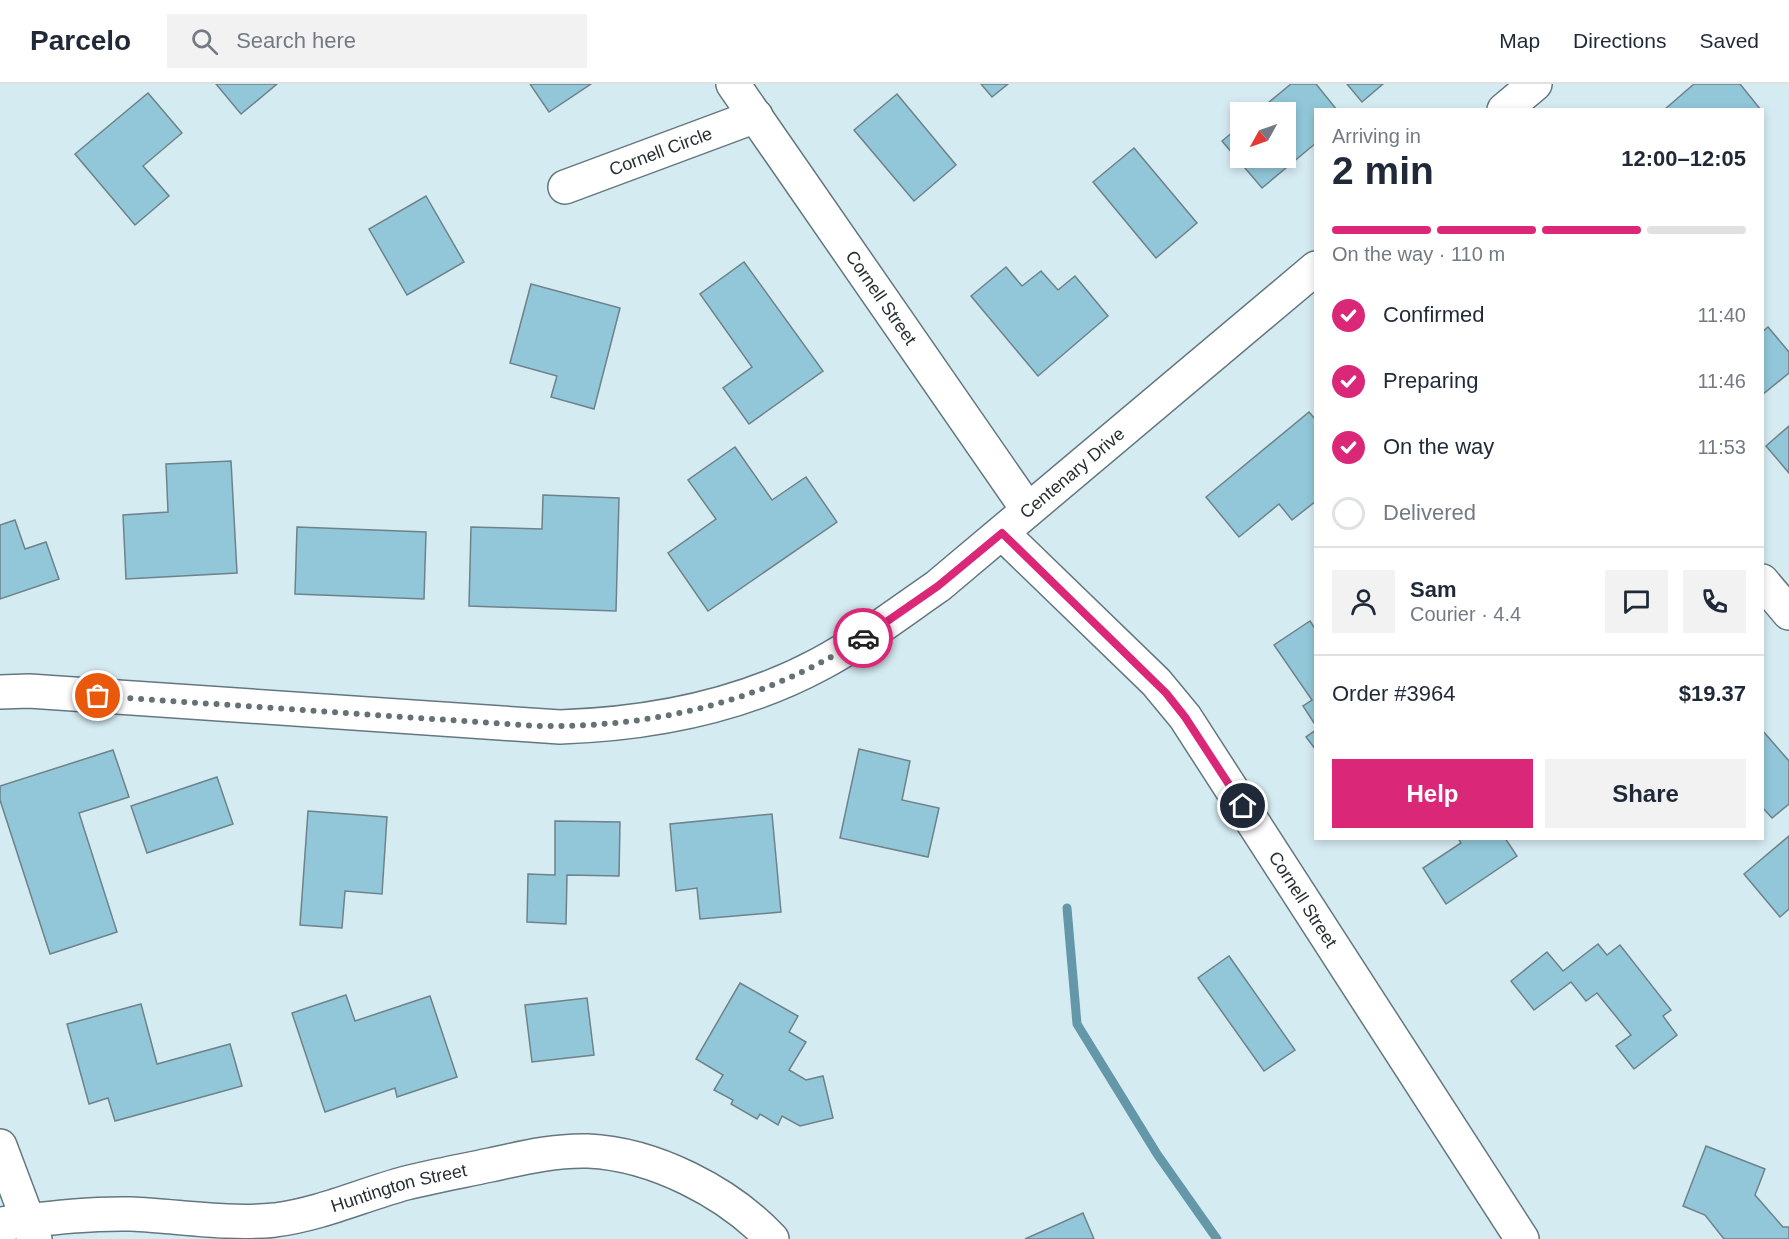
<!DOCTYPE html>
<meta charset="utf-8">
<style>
:root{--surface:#fff;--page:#f2f2f3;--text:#1f2937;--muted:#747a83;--line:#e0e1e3;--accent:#db2777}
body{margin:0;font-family:Arial,sans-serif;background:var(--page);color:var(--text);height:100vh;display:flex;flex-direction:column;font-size:22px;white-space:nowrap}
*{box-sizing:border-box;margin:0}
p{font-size:20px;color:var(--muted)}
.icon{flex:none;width:33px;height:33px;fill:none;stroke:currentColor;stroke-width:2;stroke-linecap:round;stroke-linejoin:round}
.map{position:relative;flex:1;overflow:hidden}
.drawer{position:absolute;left:1314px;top:24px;width:450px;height:732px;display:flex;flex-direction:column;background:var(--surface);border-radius:0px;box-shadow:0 3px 9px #0003}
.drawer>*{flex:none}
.needle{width:39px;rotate:230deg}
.tools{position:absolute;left:1230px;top:18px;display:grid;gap:12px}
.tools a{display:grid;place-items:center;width:66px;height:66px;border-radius:0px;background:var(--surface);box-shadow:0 3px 9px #0003;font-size:30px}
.pin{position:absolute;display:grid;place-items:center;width:51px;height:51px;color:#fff;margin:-26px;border:3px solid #fff;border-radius:50%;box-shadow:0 2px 6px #0007}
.courier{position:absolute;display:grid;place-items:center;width:60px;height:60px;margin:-30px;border:4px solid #db2777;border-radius:50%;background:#fff;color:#222;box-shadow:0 2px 8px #0007}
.overview em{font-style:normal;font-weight:800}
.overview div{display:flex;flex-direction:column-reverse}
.overview{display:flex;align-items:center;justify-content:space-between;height:102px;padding:0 18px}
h1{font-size:39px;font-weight:800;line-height:45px}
.bar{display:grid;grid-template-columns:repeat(4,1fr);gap:9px 6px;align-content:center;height:72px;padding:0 18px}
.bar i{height:8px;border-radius:4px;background:var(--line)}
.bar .on{background:var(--accent)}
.bar p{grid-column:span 4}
.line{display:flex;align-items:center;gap:15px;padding:0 18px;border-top:2px solid var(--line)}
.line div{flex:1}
.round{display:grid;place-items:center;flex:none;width:63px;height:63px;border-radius:0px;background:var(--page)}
ol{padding:0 18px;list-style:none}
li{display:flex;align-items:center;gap:18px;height:66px}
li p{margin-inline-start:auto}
li .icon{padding:6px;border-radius:50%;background:var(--accent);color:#fff;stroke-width:4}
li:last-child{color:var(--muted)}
li i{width:33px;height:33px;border:3px solid var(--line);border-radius:50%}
.cta{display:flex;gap:12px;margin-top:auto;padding:12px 18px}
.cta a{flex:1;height:69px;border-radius:0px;background:var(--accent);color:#fff;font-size:24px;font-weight:800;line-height:69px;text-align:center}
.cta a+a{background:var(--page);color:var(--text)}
header{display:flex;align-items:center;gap:36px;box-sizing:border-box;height:84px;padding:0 30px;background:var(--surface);border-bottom:2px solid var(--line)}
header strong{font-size:28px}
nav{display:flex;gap:33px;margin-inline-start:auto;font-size:21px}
.search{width:420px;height:54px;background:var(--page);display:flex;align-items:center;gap:15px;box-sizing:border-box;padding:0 21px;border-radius:0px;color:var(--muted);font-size:22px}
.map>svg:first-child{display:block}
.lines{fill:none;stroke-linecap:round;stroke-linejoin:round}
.stream{stroke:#6498a9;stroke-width:9}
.building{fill:#91c7d9;stroke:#6e8289;stroke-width:1.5}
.minor-casing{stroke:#64777e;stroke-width:36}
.minor{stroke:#fff;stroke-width:33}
.done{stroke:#647175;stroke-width:6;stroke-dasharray:0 10.8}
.route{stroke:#db2777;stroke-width:8}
.labels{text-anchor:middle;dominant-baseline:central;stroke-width:5;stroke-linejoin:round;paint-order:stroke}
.street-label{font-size:18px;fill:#272f32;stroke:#d5ebf2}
</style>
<header>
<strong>Parcelo</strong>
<div class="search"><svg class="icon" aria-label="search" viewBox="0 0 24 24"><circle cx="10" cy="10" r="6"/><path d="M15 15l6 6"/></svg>Search here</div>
<nav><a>Map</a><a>Directions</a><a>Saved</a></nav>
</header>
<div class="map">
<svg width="1789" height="1155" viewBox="0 0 1789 1155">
<rect width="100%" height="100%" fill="#d5ebf2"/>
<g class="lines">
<!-- stream -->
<polyline class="stream" points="1067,824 1077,940 1157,1070 1217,1155"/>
</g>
<!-- building -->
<g class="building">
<polygon points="216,0 277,0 241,30"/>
<polygon points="530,0 591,0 549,28"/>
<polygon points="981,0 1008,0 992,13"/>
<polygon points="1291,0 1316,0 1337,26 1316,26 1316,59 1262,104 1222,57 1240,42 1240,74 1286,74 1286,28 1257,28"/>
<polygon points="1347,0 1383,0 1362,18"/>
<polygon points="1694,0 1740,0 1761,26 1664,26"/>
<polygon points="148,9 182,49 143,82 169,112 135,141 75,70"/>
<polygon points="897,10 956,81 914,117 854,46"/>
<polygon points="1134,64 1197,139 1156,174 1093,98"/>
<polygon points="426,112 464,178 407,211 369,145"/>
<polygon points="744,178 823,287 749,340 723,304 752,283 700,210"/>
<polygon points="1006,183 1022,202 1041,187 1058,206 1075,192 1108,232 1038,292 971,212"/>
<polygon points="531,200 620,224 594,325 551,313 557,292 510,279"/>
<polygon points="1768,243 1789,268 1789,289 1762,311 1762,248"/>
<polygon points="1309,328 1316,336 1316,417 1292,436 1279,420 1239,453 1206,413"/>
<polygon points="1789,342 1789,389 1766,362"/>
<polygon points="735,363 772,416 806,393 837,438 708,527 668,469 716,435 688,396"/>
<polygon points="231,377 237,489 126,495 123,431 168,428 166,380"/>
<polygon points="543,411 619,414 616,527 469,522 471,443 542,445"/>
<polygon points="15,436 25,465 46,458 59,495 0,515 0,441"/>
<polygon points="297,443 426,448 424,515 295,510"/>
<polygon points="1310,537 1316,546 1316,642 1303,622 1312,616 1274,561"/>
<polygon points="1316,646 1316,666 1306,653"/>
<polygon points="1762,646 1789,677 1789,720 1772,734 1762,723"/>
<polygon points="859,665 910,677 902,716 939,724 928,773 840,754"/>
<polygon points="113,666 129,713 79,729 117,848 50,870 0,716 0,702"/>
<polygon points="217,693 233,740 147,769 131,722"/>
<polygon points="308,727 387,733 382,810 345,807 342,844 300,841"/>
<polygon points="772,730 781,828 700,835 697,804 676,807 670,740"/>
<polygon points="555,737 620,738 619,792 567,791 566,840 527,838 528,790 555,791"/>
<polygon points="1789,752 1789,825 1780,833 1744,790"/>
<polygon points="1458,754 1505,754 1517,772 1446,820 1423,784 1461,759"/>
<polygon points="1598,860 1607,871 1620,861 1671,926 1663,932 1677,951 1634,985 1616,962 1631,951 1597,909 1586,917 1571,898 1534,926 1511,897 1547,868 1563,887"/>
<polygon points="1229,872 1295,966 1264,987 1198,894"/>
<polygon points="740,899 798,932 789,948 806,958 789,986 806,996 823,992 833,1034 800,1042 782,1032 778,1041 760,1030 757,1035 731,1020 733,1016 714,1006 723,991 696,975"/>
<polygon points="346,911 355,937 430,912 457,993 397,1013 395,1004 325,1028 292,929"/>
<polygon points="587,914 594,971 532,978 525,921"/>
<polygon points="141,920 157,980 230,960 242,1002 115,1037 108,1014 89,1020 67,940"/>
<polygon points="1706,1062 1765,1085 1755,1111 1783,1143 1789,1143 1789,1155 1724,1155 1705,1131 1683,1122"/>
<polygon points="1083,1129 1094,1155 1025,1155"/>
</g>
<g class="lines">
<defs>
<g id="minor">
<path id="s1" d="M733,0L1028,426"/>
<polyline points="1504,26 1535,0"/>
<path id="s2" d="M565,103L756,32"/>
<path id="s3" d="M1002,449L1156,598L1185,633L1522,1155"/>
<polyline points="1762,497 1789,529"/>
<path id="s4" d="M0,608L29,607L560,643C649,640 740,623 820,580C861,558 899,529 938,502L1316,184"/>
<polyline points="0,1062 35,1155"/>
<path id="s5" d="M0,1140C43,1135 88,1129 131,1130C178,1132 228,1141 275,1136C321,1130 362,1111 406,1099C434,1092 462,1087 490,1081C522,1074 555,1066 588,1067C654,1070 728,1108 772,1155"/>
</g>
</defs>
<!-- minor casing -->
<use href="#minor" class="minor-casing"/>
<!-- minor -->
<use href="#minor" class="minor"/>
</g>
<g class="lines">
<!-- done -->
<path class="done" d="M98,612L536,642C654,644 763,618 863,554"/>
<!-- route -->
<polyline class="route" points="863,554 938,502 1002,449 1166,609 1185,633 1243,722"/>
</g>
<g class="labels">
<!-- street labels -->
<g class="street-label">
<text stroke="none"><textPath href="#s2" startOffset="102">Cornell Circle</textPath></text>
<text stroke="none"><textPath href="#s1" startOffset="260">Cornell Street</textPath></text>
<text stroke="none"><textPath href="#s4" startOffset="1148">Centenary Drive</textPath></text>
<text stroke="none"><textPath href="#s3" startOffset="477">Cornell Street</textPath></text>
<text stroke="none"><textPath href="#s5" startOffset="404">Huntington Street</textPath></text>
</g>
</g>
</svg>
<div class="tools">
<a><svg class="needle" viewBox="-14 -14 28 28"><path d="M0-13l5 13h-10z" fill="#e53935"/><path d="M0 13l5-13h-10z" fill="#747a83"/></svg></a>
</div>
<div class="pin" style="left:98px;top:612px;background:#ea580c"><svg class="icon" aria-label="bag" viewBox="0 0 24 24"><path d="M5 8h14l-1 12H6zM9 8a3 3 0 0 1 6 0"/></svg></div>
<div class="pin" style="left:1243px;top:722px;background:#1f2937"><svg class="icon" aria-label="home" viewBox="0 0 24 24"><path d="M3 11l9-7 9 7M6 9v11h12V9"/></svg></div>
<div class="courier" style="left:863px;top:554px"><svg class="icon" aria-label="car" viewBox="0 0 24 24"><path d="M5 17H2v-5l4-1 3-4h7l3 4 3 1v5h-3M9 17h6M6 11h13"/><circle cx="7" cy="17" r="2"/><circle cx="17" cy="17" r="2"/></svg></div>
<section class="drawer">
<div class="overview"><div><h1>2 min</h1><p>Arriving in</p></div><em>12:00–12:05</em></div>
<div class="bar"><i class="on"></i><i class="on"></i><i class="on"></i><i></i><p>On the way · 110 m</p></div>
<ol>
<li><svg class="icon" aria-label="check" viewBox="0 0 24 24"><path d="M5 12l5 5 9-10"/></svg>Confirmed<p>11:40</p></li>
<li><svg class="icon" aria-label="check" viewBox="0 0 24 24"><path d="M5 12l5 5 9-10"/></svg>Preparing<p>11:46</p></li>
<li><svg class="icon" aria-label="check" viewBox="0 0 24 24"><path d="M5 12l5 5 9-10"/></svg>On the way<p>11:53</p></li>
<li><i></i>Delivered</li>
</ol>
<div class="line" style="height:108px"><a class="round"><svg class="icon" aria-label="person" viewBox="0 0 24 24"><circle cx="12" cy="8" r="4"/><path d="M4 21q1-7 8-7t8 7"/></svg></a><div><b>Sam</b><p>Courier · 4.4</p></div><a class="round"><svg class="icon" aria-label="chat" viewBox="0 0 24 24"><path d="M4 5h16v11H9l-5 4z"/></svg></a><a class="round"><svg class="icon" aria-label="phone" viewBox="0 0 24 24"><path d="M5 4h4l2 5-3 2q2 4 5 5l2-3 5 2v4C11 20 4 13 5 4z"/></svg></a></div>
<div class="line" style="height:78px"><div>Order #3964</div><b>$19.37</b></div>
<div class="cta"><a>Help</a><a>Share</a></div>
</section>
</div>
